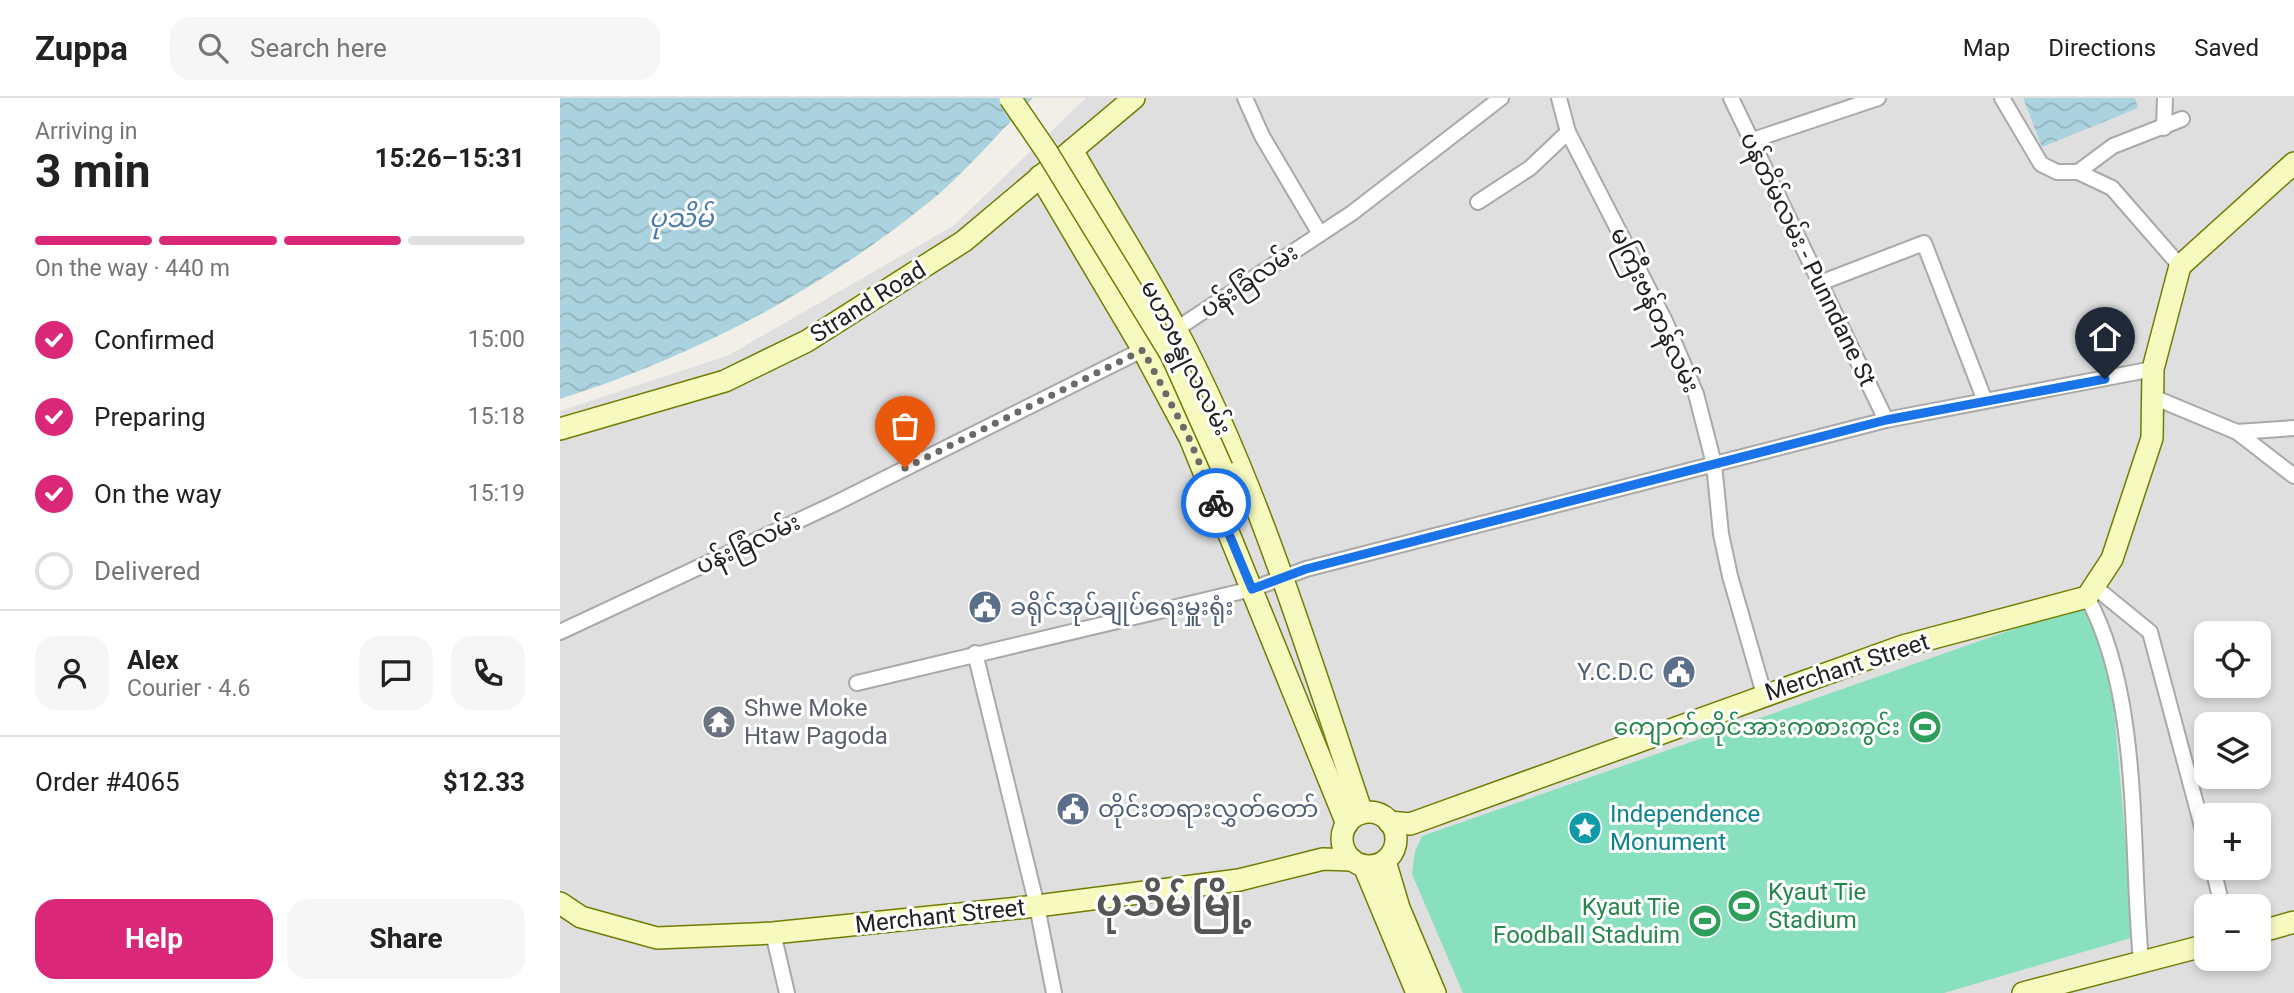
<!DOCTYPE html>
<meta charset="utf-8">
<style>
:root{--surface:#fff;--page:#f6f6f6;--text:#222;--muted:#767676;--line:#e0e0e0;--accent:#db2777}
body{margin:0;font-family:Roboto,"Noto Sans Myanmar",sans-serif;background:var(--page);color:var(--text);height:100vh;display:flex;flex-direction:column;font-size:26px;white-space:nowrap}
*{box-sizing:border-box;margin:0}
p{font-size:23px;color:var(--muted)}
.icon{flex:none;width:38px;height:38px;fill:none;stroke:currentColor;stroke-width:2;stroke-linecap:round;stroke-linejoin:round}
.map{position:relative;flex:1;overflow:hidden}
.details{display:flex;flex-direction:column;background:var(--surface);width:560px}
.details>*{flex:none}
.tools{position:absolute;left:1634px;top:523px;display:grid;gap:14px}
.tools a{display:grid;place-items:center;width:77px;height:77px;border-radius:14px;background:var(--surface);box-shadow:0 4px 10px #0003;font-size:35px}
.pin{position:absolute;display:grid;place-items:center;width:60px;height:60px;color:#fff;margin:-72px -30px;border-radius:50% 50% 50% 0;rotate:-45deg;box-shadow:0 0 7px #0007}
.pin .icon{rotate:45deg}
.courier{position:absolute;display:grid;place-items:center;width:70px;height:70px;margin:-35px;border:5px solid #1a73e8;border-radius:50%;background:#fff;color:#222;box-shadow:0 2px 9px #0007}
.overview em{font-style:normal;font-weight:700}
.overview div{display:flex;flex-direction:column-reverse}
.overview{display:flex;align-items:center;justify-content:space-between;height:119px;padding:0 35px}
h1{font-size:46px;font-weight:700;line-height:52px}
.bar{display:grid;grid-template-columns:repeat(4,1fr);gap:10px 7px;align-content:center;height:84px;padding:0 35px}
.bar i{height:9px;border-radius:5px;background:var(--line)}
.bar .active{background:var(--accent)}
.bar p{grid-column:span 4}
.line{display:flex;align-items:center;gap:18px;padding:0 35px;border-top:2px solid var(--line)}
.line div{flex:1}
.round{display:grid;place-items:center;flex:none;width:74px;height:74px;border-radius:21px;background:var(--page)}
ol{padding:0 35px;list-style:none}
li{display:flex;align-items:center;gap:21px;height:77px}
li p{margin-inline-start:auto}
li .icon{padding:7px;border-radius:50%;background:var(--accent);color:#fff;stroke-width:4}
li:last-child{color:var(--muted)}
li i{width:38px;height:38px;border:4px solid var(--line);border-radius:50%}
.primary-button{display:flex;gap:14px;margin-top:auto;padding:14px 35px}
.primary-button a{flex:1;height:80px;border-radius:21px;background:var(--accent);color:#fff;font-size:28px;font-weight:700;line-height:80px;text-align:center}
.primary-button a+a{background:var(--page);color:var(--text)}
header{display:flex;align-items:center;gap:42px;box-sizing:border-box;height:98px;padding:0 35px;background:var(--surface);border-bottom:2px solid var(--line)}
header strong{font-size:33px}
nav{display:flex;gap:38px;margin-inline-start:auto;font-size:24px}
.search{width:490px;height:63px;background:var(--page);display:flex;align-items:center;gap:18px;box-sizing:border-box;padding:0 24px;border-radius:21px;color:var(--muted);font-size:26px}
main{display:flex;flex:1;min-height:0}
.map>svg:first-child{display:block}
.residential{fill:#e0dfdf;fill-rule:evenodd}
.pitch{fill:#88e0be}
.water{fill:url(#water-waves)}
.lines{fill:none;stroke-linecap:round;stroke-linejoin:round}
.street-casing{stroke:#a9a9a9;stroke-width:18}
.secondary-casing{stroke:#707d05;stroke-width:24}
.street{stroke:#fff;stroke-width:14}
.secondary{stroke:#f7fabf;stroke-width:21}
.secondary-bridge-casing{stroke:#707d05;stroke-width:24;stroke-linecap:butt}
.secondary-bridge{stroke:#f7fabf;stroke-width:21}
.done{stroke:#6b6a68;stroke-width:7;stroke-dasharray:0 12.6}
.route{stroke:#1a73e8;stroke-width:9}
.labels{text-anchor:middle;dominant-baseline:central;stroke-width:6;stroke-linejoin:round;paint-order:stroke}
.street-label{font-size:24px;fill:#222;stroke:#fff}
.service-label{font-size:24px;fill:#4e5e75;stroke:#fff;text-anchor:start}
.worship-label{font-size:24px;fill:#5b616d;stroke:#fff;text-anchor:start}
.leisure-label{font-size:24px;fill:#27864d;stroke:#fff;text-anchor:end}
.culture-label{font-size:24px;fill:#0d838f;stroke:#fff;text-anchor:start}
.water-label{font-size:26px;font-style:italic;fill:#4a7aab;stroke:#fff}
.town-label{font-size:38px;font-weight:bold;fill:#555;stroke:#fff}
</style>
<header>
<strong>Zuppa</strong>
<div class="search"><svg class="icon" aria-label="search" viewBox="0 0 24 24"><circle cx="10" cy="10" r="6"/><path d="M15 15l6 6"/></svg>Search here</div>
<nav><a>Map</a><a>Directions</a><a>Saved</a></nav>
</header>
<main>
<section class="details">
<div class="overview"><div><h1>3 min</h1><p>Arriving in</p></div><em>15:26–15:31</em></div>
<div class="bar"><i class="active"></i><i class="active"></i><i class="active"></i><i></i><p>On the way · 440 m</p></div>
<ol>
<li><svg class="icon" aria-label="check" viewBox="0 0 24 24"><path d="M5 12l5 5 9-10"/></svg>Confirmed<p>15:00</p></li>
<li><svg class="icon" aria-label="check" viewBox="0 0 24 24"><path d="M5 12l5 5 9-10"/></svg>Preparing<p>15:18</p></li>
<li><svg class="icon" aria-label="check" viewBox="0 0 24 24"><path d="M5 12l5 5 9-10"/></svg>On the way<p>15:19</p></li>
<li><i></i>Delivered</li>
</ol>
<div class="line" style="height:126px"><a class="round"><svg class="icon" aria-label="person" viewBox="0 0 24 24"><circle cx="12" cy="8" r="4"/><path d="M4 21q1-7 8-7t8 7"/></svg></a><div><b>Alex</b><p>Courier · 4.6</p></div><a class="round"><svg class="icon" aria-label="chat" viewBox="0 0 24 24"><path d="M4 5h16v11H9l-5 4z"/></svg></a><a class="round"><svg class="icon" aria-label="phone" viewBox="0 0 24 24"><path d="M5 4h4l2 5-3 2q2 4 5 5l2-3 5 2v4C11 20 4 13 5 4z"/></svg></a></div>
<div class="line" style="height:91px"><div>Order #4065</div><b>$12.33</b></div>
<div class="primary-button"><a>Help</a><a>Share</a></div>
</section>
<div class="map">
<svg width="1734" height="895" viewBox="0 0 1734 895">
<defs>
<pattern id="water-waves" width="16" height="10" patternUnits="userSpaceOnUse" patternTransform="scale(1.75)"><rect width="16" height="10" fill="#aad3df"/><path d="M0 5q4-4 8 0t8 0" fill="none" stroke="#92b5bf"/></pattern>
</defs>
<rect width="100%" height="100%" fill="#f2efe9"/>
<!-- residential -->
<path class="residential" d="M526,0H1734V895H0V313L169,257L393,128ZM1647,536H1699V588H1647ZM1647,626H1699V679H1647ZM1647,718H1699V770H1647ZM1647,808H1699V861H1647Z"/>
<!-- pitch -->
<polygon class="pitch" points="1523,507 1546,520 1574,839 1384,895 903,895 852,776 855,753 862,738"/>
<!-- water -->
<g class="water">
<path d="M0,0H473C439,34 406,74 368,105C259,193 133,259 0,301Z"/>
<polygon points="1463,0 1575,0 1578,10 1482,49"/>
</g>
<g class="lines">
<defs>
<g id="street">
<polyline points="685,0 702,38 760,136"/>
<polyline points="999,0 1008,34 1105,223 1136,296 1154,366 1161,436 1170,478 1204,596"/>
<polyline points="1171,0 1326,322"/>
<polyline points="1442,0 1481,66 1497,74 1518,74 1553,48 1622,21"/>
<polyline points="1604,30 1605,0"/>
<polyline points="1190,43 1318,0"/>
<polyline points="1518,74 1552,90 1620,168"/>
<polyline points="918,104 970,70 1008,34"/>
<polyline points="1260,185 1364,145 1425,303"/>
<polyline points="609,236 792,115 941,0"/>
<polyline points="1593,299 1677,334 1734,330"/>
<polyline points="1677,334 1734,378"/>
<polyline points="1536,490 1590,534 1647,747"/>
<path d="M1527,499C1582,599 1570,750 1581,862"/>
<polyline points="0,534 274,406 588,249"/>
<polyline points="415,555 477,808 494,895"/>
<polyline points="297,585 692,491 746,471 1326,322 1593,271"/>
<polyline points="1653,770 1662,808"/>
<polyline points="213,835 227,895"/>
</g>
<g id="secondary">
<path d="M512,52C546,112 584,170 616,231C697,384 747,552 802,715"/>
<polyline points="480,78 583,252 630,340 787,726"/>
<polyline points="0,331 165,283 247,243 404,143 574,0"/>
<circle cx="809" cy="741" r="27"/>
<polyline points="829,724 850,726 1343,548 1527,499 1552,461 1592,340 1593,271 1620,168 1734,65"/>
<polyline points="825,763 839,810 875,895"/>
<polyline points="804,768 857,895"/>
<polyline points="0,805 21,819 97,840 213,835 477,808 679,782 763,761 792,762"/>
<polyline points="1699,834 1734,824"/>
<polyline points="1463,895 1647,847"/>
</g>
</defs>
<!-- street casing -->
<use href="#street" class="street-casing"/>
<!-- secondary casing -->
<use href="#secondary" class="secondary-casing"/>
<!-- street -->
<use href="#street" class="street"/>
<!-- secondary -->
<use href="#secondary" class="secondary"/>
<defs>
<polyline id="secondary-bridge" points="450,0 487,54 612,258 662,370"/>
</defs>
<!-- secondary-bridge casing -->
<use href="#secondary-bridge" class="secondary-bridge-casing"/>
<!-- secondary-bridge -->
<use href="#secondary-bridge" class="secondary-bridge"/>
</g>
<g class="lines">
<!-- done -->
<polyline class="done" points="345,370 583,252 629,340 656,405"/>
<!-- route -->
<polyline class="route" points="656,405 692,491 746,471 1326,322 1545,281"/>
</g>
<!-- icons -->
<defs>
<symbol id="civic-disc" viewBox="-11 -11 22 22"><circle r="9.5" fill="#5c6f8a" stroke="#fff"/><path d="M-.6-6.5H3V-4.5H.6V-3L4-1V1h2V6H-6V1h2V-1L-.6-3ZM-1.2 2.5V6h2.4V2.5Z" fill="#fff"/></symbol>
<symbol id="temple-disc" viewBox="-11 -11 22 22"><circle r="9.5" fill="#6b7280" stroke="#fff"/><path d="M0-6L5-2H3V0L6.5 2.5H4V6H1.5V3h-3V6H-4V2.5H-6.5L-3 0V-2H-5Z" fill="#fff"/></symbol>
<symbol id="stadium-disc" viewBox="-11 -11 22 22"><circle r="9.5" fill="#2e9e5b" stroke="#fff"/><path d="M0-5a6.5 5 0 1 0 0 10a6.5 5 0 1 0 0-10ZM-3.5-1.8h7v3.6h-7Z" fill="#fff"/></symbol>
<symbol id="sight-disc" viewBox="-11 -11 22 22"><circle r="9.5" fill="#0f9aa8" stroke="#fff"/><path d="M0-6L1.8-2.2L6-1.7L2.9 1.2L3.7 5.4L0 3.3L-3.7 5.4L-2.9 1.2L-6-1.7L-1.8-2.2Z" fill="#fff"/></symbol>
</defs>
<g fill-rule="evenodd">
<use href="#civic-disc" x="406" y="490" width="38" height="38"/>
<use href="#civic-disc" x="1100" y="555" width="38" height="38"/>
<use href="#temple-disc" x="140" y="605" width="38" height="38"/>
<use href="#stadium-disc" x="1346" y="610" width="38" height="38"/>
<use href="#civic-disc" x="494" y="692" width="38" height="38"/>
<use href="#sight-disc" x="1006" y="711" width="38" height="38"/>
<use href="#stadium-disc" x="1165" y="789" width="38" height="38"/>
<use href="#stadium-disc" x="1126" y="804" width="38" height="38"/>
</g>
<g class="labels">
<!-- street labels -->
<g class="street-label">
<text transform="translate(1248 161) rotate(64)">ပန်တိမ်လမ်း - Punndane St</text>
<text transform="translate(689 183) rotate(-34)">ပန်းခြံလမ်း</text>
<text transform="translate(308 204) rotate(-32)">Strand Road</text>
<text transform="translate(1095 212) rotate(65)">မကြီးဗန်တန်လမ်း</text>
<text transform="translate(626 260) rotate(63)">မဟာဗန္ဓုလလမ်း</text>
<text transform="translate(188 446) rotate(-25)">ပန်းခြံလမ်း</text>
<text transform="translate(1287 569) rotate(-18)">Merchant Street</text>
<text transform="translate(380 818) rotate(-6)">Merchant Street</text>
</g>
<!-- service labels -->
<g class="service-label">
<text x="450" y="509">ခရိုင်အုပ်ချုပ်ရေးမှူးရုံး</text>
<text x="1094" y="574" text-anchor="end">Y.C.D.C</text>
<text x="538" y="711">တိုင်းတရားလွှတ်တော်</text>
</g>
<!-- worship labels -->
<g class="worship-label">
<text x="184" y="610">Shwe Moke<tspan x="184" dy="28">Htaw Pagoda</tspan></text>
</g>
<!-- leisure labels -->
<g class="leisure-label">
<text x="1340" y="629">ကျောက်တိုင်အားကစားကွင်း</text>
<text x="1208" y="794" text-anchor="start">Kyaut Tie<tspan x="1208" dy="28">Stadium</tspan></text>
<text x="1120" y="809">Kyaut Tie<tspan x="1120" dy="28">Foodball Staduim</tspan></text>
</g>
<!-- culture labels -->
<g class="culture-label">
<text x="1050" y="716">Independence<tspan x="1050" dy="28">Monument</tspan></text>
</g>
<!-- water labels -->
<g class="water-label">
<text x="121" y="120">ပုသိမ်</text>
</g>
<!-- town labels -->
<g class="town-label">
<text x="614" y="805">ပုသိမ်မြို့</text>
</g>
</g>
</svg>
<div class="tools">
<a><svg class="icon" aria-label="locate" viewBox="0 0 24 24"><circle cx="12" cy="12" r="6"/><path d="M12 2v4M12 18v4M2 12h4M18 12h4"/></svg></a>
<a><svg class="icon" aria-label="layers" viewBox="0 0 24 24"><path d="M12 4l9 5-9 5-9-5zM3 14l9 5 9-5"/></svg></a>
<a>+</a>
<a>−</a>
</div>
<div class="pin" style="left:345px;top:370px;background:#ea580c"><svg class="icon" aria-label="bag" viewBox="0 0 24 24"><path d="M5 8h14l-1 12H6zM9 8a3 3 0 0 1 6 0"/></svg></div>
<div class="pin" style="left:1545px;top:281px;background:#1f2937"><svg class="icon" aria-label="home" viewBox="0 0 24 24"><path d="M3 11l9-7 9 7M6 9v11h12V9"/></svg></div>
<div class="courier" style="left:656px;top:405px"><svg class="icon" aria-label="bike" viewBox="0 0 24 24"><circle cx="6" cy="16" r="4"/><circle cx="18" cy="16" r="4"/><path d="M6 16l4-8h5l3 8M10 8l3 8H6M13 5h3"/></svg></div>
</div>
</main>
